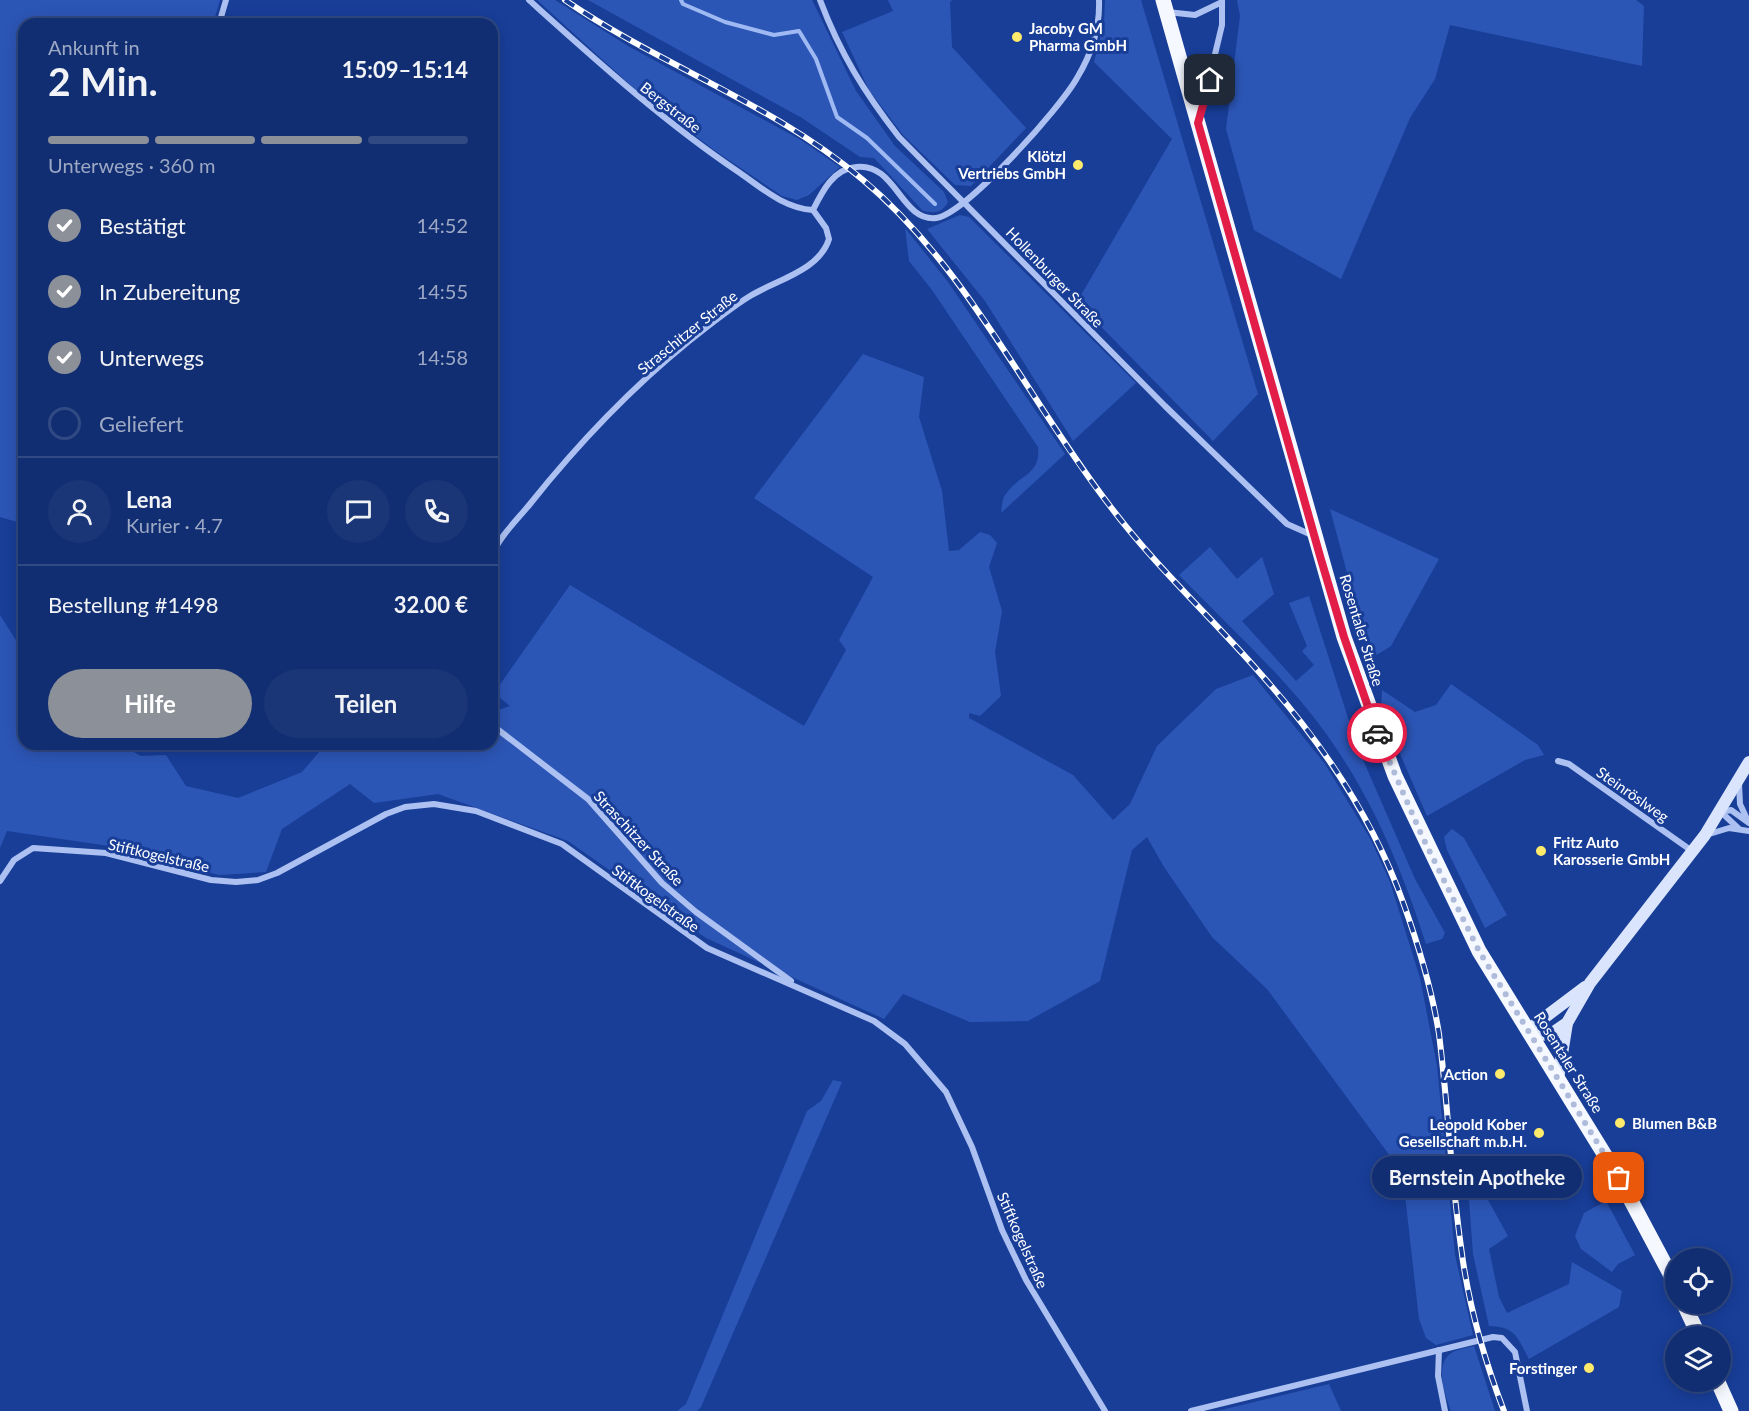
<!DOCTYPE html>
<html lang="de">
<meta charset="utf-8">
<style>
:root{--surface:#122e72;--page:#1b3677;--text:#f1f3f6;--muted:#9ca8c4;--line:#314a84;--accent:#8c9099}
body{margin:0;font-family:Lato,sans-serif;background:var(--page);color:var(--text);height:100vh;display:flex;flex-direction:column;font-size:22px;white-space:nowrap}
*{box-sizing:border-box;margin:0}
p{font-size:20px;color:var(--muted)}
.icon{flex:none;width:33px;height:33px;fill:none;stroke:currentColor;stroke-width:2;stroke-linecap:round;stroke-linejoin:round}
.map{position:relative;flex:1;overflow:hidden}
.drawer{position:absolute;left:18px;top:18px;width:480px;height:732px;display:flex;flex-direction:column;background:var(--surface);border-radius:18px;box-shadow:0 3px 15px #0003,0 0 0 2px var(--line)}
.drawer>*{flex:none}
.tools{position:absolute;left:1665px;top:1248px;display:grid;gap:12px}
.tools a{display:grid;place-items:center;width:66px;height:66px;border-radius:50%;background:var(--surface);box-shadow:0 3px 15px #0003,0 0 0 2px var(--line);font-size:30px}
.pin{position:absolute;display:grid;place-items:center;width:51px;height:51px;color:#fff;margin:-26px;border-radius:12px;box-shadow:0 3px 9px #0006}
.courier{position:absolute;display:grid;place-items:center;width:60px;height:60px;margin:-30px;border:4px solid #e11d48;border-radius:50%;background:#fff;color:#222;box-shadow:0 2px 8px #0007}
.bubble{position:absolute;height:42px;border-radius:21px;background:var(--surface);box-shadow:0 3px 15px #0003,0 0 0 2px var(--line);font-size:20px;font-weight:700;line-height:42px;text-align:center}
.head em{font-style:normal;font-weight:700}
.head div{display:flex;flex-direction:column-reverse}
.head{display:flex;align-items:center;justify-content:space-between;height:102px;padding:0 30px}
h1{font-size:39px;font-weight:700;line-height:45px}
.bar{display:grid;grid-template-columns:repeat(4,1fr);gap:9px 6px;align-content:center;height:72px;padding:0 30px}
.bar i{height:8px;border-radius:4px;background:var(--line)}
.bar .on{background:var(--accent)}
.bar p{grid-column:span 4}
.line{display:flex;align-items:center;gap:15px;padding:0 30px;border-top:2px solid var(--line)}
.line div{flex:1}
.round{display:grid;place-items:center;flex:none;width:63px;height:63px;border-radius:32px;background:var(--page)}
ol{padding:0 30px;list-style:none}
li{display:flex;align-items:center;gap:18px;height:66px}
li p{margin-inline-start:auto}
li .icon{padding:6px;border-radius:50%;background:var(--accent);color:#fff;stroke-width:4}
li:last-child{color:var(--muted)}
li i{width:33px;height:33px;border:3px solid var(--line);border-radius:50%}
.cta{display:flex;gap:12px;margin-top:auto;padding:12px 30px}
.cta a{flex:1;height:69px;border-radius:36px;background:var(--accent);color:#fff;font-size:24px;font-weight:700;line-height:69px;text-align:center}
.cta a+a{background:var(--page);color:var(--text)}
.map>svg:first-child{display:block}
.green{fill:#2c56b6}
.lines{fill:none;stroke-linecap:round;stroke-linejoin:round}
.stream{stroke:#9fbaf3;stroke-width:4}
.minor{stroke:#acc1f1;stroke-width:6}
.secondary{stroke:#dae4fc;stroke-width:12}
.primary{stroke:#f6f8ff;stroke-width:15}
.rail-casing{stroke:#fff;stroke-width:6}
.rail{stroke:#183e98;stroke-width:4;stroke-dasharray:11;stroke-linecap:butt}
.done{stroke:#aebbdb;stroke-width:6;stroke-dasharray:0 10.8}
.route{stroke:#e11d48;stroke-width:8}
.poi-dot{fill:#ffea6c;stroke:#183e98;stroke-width:2}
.labels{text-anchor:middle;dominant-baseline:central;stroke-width:6;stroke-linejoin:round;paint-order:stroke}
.poi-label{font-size:15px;font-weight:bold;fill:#fff;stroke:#183e98;text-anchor:end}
.street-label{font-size:15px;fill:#fff;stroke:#183e98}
</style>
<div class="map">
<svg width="1749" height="1411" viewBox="0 0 1749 1411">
<rect width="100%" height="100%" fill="#183e98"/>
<!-- green -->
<g class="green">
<polygon points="0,0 220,0 213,24 24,24 24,524 0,517"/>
<polygon points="537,0 555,0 628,46 801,140 840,167 809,195 797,200 782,196 714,150 637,91"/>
<path d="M588,0H812L856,91L895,146L944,192L948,202C942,213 935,213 923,211L874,158L860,157L802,118Z"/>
<polygon points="888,0 952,0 950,2 952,47 1026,128 971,186 955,185 903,135 869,90 842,32 893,11"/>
<polygon points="1105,0 1141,0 1258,394 1213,441 1077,302 1172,139 1094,62 1104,23"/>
<polygon points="1237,0 1636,0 1644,6 1642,66 1450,25 1435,79 1410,118 1341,279 1254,230 1226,129 1240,16"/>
<polygon points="960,215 969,217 1136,383 1073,441 985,301 927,229"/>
<path d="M905,228L948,282L1065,454L1001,513C1002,507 1002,498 1006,494C1019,474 1041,476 1038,447L932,290L909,261Z"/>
<polygon points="863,354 924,377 919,417 942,491 949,551 959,550 980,532 990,535 997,543 989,567 1002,611 995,652 1001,696 980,716 969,713 969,718 1073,775 1113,820 1130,804 1157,746 1216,689 1253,675 1325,764 1371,840 1390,882 1420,978 1437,1066 1455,1255 1473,1335 1436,1345 1426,1338 1419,1319 1405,1195 1393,1160 1267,989 1212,937 1164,867 1147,837 1132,850 1100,981 1028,1021 970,1022 903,994 884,1019 706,938 568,841 438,794 374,803 350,784 282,829 266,872 219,875 109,846 7,831 0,848 0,615 24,653 24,744 119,744 141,756 166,755 186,786 238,798 302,772 326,744 492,744 492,712 510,706 494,693 570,585 804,726 846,650 839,640 873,577 754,498"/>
<polygon points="1330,509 1439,559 1391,646 1370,659"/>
<path d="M1210,547L1237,579L1262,557L1274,594L1242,621L1296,681L1314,665L1302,651L1307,646L1289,603L1309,596L1357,746L1415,879L1445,933L1442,939L1426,944C1405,878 1378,812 1340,754C1297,687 1234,632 1179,575Z"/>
<polygon points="1451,684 1538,745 1544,755 1525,760 1427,816 1381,710 1382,690 1415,712 1436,705"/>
<polygon points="1452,829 1464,838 1507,915 1485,928 1447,850 1444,837"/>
<polygon points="833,1080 842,1082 701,1407 697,1411 677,1411 686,1404 807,1111 821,1101"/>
<path d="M1483,1191L1508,1236L1489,1249L1499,1297L1507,1313L1569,1284L1572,1262L1622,1291L1619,1307L1529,1359C1517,1337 1516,1327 1489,1326L1473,1254L1469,1200Z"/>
<polygon points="1606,1201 1635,1255 1618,1264 1612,1272 1581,1249 1575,1236 1584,1213"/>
<path d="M1474,1346L1495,1411H1451C1446,1397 1434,1366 1450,1354C1456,1349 1467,1348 1474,1346Z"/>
<polygon points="1329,1384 1341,1411 1217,1411"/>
</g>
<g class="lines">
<!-- stream -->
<polyline class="stream" points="681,0 683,4 725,22 774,35 799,31 816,59 837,117 867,138 935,204"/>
<!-- minor -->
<g class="minor">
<path d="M529,0C597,61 664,122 740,173C763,189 784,208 813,210"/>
<path d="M820,0C840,53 864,92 899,137L1165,406L1287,524L1314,536"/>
<polyline points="1167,12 1195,15 1222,2"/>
<polyline points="219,24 226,0"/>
<polyline points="1200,117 1222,25 1222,0"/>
<path d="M492,555C500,536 517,520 530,504C577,445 629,390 688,342C708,326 729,309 750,296C776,280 819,271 829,239L826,228L813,210C822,192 833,169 856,167C896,162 901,222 936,218C966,214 1061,107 1077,78C1091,55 1100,27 1099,0"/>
<polyline points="492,725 588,799 662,883 696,912 791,981"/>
<polyline points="1558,761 1569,764 1692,851"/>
<polyline points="1739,783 1740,804 1747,819"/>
<polyline points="1738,828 1721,812 1731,810 1749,823"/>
<polyline points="1706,835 1729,828 1749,831"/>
<polyline points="0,881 14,860 33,848 106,853 211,880 236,882 258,880 277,873 386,814 405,807 434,804 476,811 562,844 707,948 874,1021 905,1044 946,1092 972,1147 1002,1230 1026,1280 1105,1411"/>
<polyline points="1439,1350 1438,1376 1445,1411"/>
<polyline points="1191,1411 1493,1337 1502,1338 1515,1352 1527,1411"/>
</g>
<!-- secondary -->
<g class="secondary">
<polyline points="1528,1030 1540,1035 1551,1034 1567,1023 1590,983 1705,835 1749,762"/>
<polyline points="1528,1030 1585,987"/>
<polyline points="1558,1079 1567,1023"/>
</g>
<!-- primary -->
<g class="primary">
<polyline points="1163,0 1344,637 1395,776 1479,951 1619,1178 1676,1285"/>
<polyline points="1684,1304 1699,1336"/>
<polyline points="1718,1382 1731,1411"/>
</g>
<defs>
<path id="rail" d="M565,0C661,66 774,104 863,180C968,268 1027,399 1110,506C1155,566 1210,616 1259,672C1321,741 1373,817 1404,905C1419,947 1432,990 1439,1034C1448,1105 1451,1177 1461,1247C1468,1303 1484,1359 1504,1411"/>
</defs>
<!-- rail casing -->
<use href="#rail" class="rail-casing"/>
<!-- rail -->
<use href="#rail" class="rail"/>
</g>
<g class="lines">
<!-- done -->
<polyline class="done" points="1377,733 1422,836 1479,951 1619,1178"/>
<!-- route -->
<polyline class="route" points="1210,80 1198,123 1320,556 1344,637 1377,733"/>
</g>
<!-- markers -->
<g class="poi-dot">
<circle cx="1017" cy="37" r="6"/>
<circle cx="1078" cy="165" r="6"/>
<circle cx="1541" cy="851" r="6"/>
<circle cx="1500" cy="1074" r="6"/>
<circle cx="1620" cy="1123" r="6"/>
<circle cx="1539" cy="1133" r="6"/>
<circle cx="1589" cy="1368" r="6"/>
</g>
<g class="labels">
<!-- poi labels -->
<g class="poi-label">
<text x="1029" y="28" text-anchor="start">Jacoby GM<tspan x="1029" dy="17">Pharma GmbH</tspan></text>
<text x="1066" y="156">Klötzl<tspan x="1066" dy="17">Vertriebs GmbH</tspan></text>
<text x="1553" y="842" text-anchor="start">Fritz Auto<tspan x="1553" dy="17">Karosserie GmbH</tspan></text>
<text x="1488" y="1074">Action</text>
<text x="1632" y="1123" text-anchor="start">Blumen B&amp;B</text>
<text x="1527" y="1124">Leopold Kober<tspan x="1527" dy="17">Gesellschaft m.b.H.</tspan></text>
<text x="1577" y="1368">Forstinger</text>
</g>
<!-- street labels -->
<g class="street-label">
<text transform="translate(671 107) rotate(38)">Bergstraße</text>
<text transform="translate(1055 277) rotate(46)">Hollenburger Straße</text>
<text transform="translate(687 332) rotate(-39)">Straschitzer Straße</text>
<text transform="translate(1362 630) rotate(73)">Rosentaler Straße</text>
<text transform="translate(1633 794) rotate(35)">Steinröslweg</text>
<text transform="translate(639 838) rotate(47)">Straschitzer Straße</text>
<text transform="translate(159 855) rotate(13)">Stiftkogelstraße</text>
<text transform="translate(656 898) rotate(36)">Stiftkogelstraße</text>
<text transform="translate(1569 1062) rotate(58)">Rosentaler Straße</text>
<text transform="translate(1023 1240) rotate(66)">Stiftkogelstraße</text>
</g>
</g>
</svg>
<div class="tools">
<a><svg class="icon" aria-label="locate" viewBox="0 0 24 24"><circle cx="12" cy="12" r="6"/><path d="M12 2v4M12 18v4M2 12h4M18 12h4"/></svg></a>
<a><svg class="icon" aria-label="layers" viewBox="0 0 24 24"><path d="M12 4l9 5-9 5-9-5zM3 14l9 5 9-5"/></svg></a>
</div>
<div class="pin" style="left:1619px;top:1178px;background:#ea580c"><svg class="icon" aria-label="bag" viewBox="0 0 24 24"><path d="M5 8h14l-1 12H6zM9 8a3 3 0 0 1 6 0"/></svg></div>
<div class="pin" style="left:1210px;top:80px;background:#1f2937"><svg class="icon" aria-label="home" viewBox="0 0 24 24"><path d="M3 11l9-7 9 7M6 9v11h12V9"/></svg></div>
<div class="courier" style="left:1377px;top:733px"><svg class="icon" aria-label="car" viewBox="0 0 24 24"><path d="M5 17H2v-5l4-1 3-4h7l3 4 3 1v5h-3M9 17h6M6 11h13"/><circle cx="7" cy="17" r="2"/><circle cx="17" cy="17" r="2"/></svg></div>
<div class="bubble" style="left:1372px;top:1156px;width:210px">Bernstein Apotheke</div>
<section class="drawer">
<div class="head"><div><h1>2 Min.</h1><p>Ankunft in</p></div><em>15:09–15:14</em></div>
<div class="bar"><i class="on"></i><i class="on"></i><i class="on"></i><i></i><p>Unterwegs · 360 m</p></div>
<ol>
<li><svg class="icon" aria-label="check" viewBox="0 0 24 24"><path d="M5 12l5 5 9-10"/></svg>Bestätigt<p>14:52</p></li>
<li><svg class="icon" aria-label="check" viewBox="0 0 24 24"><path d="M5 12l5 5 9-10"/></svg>In Zubereitung<p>14:55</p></li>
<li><svg class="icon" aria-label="check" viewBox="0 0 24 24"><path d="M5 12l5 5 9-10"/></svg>Unterwegs<p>14:58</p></li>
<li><i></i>Geliefert</li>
</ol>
<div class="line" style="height:108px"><a class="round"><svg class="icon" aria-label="person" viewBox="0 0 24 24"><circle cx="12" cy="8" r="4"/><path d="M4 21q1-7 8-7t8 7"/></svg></a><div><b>Lena</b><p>Kurier · 4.7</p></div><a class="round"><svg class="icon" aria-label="chat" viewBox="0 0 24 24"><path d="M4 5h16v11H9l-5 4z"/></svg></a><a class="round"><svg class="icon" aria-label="phone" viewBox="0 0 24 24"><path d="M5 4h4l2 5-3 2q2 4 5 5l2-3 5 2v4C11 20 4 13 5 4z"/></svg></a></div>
<div class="line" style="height:78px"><div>Bestellung #1498</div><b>32.00 €</b></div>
<div class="cta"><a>Hilfe</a><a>Teilen</a></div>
</section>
</div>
